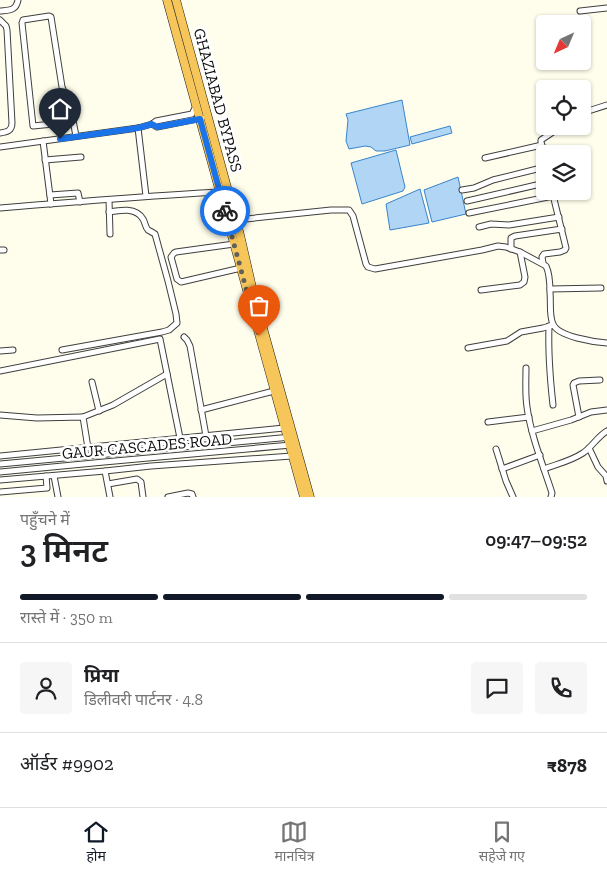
<!DOCTYPE html>
<html lang="hi">
<meta charset="utf-8">
<style>
:root{--surface:#fff;--page:#f6f6f6;--text:#202124;--muted:#757577;--line:#e0e0e0;--accent:#111827}
body{margin:0;font-family:"Zilla Slab","Noto Sans Devanagari",serif;background:var(--page);color:var(--text);height:100vh;display:flex;flex-direction:column;font-size:19px;white-space:nowrap}
*{box-sizing:border-box;margin:0}
p{font-size:16px;color:var(--muted)}
.icon{flex:none;width:28px;height:28px;fill:none;stroke:currentColor;stroke-width:2;stroke-linecap:round;stroke-linejoin:round}
.map{position:relative;height:497px;overflow:hidden}
.side{display:flex;flex-direction:column;background:var(--surface);flex:1}
.side>*{flex:none}
.needle{width:32px;rotate:224deg}
.fabs{position:absolute;left:536px;top:15px;display:grid;gap:10px}
.fabs a{display:grid;place-items:center;width:55px;height:55px;border-radius:5px;background:var(--surface);box-shadow:0 1px 4px #0004;font-size:25px}
.pin{position:absolute;display:grid;place-items:center;width:42px;height:42px;color:#fff;margin:-51px -21px;border-radius:50% 50% 50% 0;rotate:-45deg;box-shadow:0 0 5px #0007}
.pin .icon{rotate:45deg}
.courier{position:absolute;display:grid;place-items:center;width:50px;height:50px;margin:-25px;border:4px solid #1a73e8;border-radius:50%;background:#fff;color:#222;box-shadow:0 1px 6px #0007}
.head em{font-style:normal;font-weight:600}
.head div{display:flex;flex-direction:column-reverse}
.head{display:flex;align-items:center;justify-content:space-between;height:85px;padding:0 20px}
h1{font-size:32px;font-weight:600;line-height:38px}
.bar{display:grid;grid-template-columns:repeat(4,1fr);gap:8px 5px;align-content:center;height:60px;padding:0 20px}
.bar i{height:6px;border-radius:4px;background:var(--line)}
.bar .selected{background:var(--accent)}
.bar p{grid-column:span 4}
.line{display:flex;align-items:center;gap:12px;padding:0 20px;border-top:1px solid var(--line)}
.line div{flex:1}
.round{display:grid;place-items:center;flex:none;width:52px;height:52px;border-radius:5px;background:var(--page)}
.menu{display:flex;justify-content:space-around;align-items:center;height:70px;border-top:1px solid var(--line);background:var(--surface);font-size:14px;color:var(--muted)}
.menu a{display:grid;justify-items:center;gap:2px}
.menu .selected{color:var(--accent)}
.map>svg:first-child{display:block}
.water{fill:#b0d5f5;stroke:#3884cc}
.lines{fill:none;stroke-linecap:round;stroke-linejoin:round}
.minor-casing{stroke:#3f3f3f;stroke-width:7}
.trunk-casing{stroke:#1d1d1d;stroke-width:9}
.minor{stroke:#fff;stroke-width:5}
.trunk{stroke:#f6c65b;stroke-width:8}
.done{stroke:#61605a;stroke-width:5;stroke-dasharray:0 9}
.route{stroke:#1a73e8;stroke-width:6}
.labels{text-anchor:middle;dominant-baseline:central;stroke-width:5;stroke-linejoin:round;paint-order:stroke}
.street-label{font-size:16px;fill:#0c0c0c;stroke:#fff}
</style>
<div class="map">
<svg width="607" height="497" viewBox="0 0 607 497">
<rect width="100%" height="100%" fill="#fffdeb"/>
<!-- water -->
<g class="water">
<polygon points="402,100 410,145 385,151 376,151 371,147 365,146 349,149 346,141 348,120 346,114"/>
<polygon points="450,126 452,133 412,144 410,137"/>
<polygon points="396,150 405,187 403,191 362,204 351,163"/>
<polygon points="458,177 466,214 432,222 424,190"/>
<polygon points="420,189 429,223 390,230 386,204"/>
</g>
<g class="lines">
<defs>
<g id="minor">
<path d="M0,11C9,10 16,11 18,0"/>
<polyline points="580,11 607,8"/>
<path d="M0,20L6,26L7,30L12,123C12,131 7,132 0,133"/>
<polyline points="582,113 607,105"/>
<polyline points="73,122 33,126 22,23 23,20 49,16 51,17 62,87 70,105 76,136"/>
<polyline points="152,124 157,127 202,118"/>
<polyline points="138,128 146,196"/>
<polyline points="43,141 51,204"/>
<polyline points="0,147 138,128 152,124 156,121 192,114 196,106"/>
<polyline points="485,158 542,145"/>
<polyline points="45,160 81,157"/>
<polyline points="545,161 541,142 541,140 553,132 555,126"/>
<polyline points="462,190 474,188 493,180 545,167"/>
<polyline points="50,195 78,193 80,202"/>
<polyline points="109,200 110,234"/>
<polyline points="467,201 545,183"/>
<path d="M0,208C73,202 146,196 220,192"/>
<polyline points="469,213 553,196"/>
<path d="M236,220L331,210H349L353,216L366,264L368,267L375,269L482,250L498,246L506,247L520,252L546,266C550,274 550,284 550,293C551,302 549,316 553,324C558,337 595,342 607,343"/>
<polyline points="479,227 491,224 509,225 559,217"/>
<polyline points="234,244 176,252 174,253 171,257 177,279 181,282 241,268"/>
<polyline points="511,249 511,238 515,236 562,229"/>
<polyline points="0,250 4,250"/>
<polyline points="543,263 542,257 544,254 560,252 565,250 566,248 552,191"/>
<polyline points="550,289 601,288"/>
<polyline points="481,290 520,285 524,282 525,277 520,252"/>
<path d="M549,326C548,353 550,378 553,405"/>
<polyline points="184,337 187,340 190,346 206,436"/>
<polyline points="468,348 507,341 521,332 543,328 553,325"/>
<path d="M62,350L162,332L169,330L177,323L176,314L168,281L155,234C152,232 150,231 148,230C145,227 145,222 143,219C136,207 120,210 109,212"/>
<polyline points="0,351 13,350"/>
<path d="M526,368C526,381 525,394 527,407C531,436 543,465 552,493L551,497"/>
<polyline points="0,371 160,339 180,438"/>
<polyline points="92,382 99,411"/>
<polyline points="201,410 274,391"/>
<polyline points="0,415 37,418 83,417 88,448"/>
<polyline points="83,417 113,405 167,374"/>
<polyline points="579,417 573,385 574,383 579,381 600,380"/>
<polyline points="488,422 529,417"/>
<polyline points="532,431 571,420 591,412 607,410"/>
<polyline points="589,448 598,467 606,476 607,481"/>
<polyline points="496,449 506,481 513,497"/>
<polyline points="0,456 284,428"/>
<polyline points="0,464 291,437"/>
<polyline points="502,469 540,455"/>
<path d="M544,469C557,464 571,461 583,453C592,447 597,437 607,431"/>
<polyline points="105,471 110,497"/>
<polyline points="0,472 104,462 291,445"/>
<polyline points="54,476 58,497"/>
<polyline points="0,480 105,471 151,466 292,456"/>
<polyline points="108,484 137,479 141,482 143,497"/>
<polyline points="0,492 47,488 46,476"/>
<polyline points="168,497 188,493 192,494 193,497"/>
</g>
<g id="trunk">
<polyline points="167,0 304,497"/>
<polyline points="176,0 240,235 254,296 310,497"/>
</g>
</defs>
<!-- minor casing -->
<use href="#minor" class="minor-casing"/>
<!-- trunk casing -->
<use href="#trunk" class="trunk-casing"/>
<!-- minor -->
<use href="#minor" class="minor"/>
<!-- trunk -->
<use href="#trunk" class="trunk"/>
</g>
<g class="lines">
<!-- done -->
<polyline class="done" points="225,211 259,336"/>
<!-- route -->
<polyline class="route" points="60,139 138,128 152,124 157,127 200,119 225,211"/>
</g>
<g class="labels">
<!-- street labels -->
<g class="street-label">
<text transform="translate(218 100) rotate(75)">GHAZIABAD BYPASS</text>
<text transform="translate(147 446) rotate(-5)">GAUR CASCADES ROAD</text>
</g>
</g>
</svg>
<div class="fabs">
<a><svg class="needle" viewBox="-14 -14 28 28"><path d="M0-13l5 13h-10z" fill="#e53935"/><path d="M0 13l5-13h-10z" fill="#757577"/></svg></a>
<a><svg class="icon" aria-label="locate" viewBox="0 0 24 24"><circle cx="12" cy="12" r="6"/><path d="M12 2v4M12 18v4M2 12h4M18 12h4"/></svg></a>
<a><svg class="icon" aria-label="layers" viewBox="0 0 24 24"><path d="M12 4l9 5-9 5-9-5zM3 14l9 5 9-5"/></svg></a>
</div>
<div class="pin" style="left:259px;top:336px;background:#ea580c"><svg class="icon" aria-label="bag" viewBox="0 0 24 24"><path d="M5 8h14l-1 12H6zM9 8a3 3 0 0 1 6 0"/></svg></div>
<div class="pin" style="left:60px;top:139px;background:#1f2937"><svg class="icon" aria-label="home" viewBox="0 0 24 24"><path d="M3 11l9-7 9 7M6 9v11h12V9"/></svg></div>
<div class="courier" style="left:225px;top:211px"><svg class="icon" aria-label="bike" viewBox="0 0 24 24"><circle cx="6" cy="16" r="4"/><circle cx="18" cy="16" r="4"/><path d="M6 16l4-8h5l3 8M10 8l3 8H6M13 5h3"/></svg></div>
</div>
<section class="side">
<div class="head"><div><h1>3 मिनट</h1><p>पहुँचने में</p></div><em>09:47–09:52</em></div>
<div class="bar"><i class="selected"></i><i class="selected"></i><i class="selected"></i><i></i><p>रास्ते में · 350 m</p></div>
<div class="line" style="height:90px"><a class="round"><svg class="icon" aria-label="person" viewBox="0 0 24 24"><circle cx="12" cy="8" r="4"/><path d="M4 21q1-7 8-7t8 7"/></svg></a><div><b>प्रिया</b><p>डिलीवरी पार्टनर · 4.8</p></div><a class="round"><svg class="icon" aria-label="chat" viewBox="0 0 24 24"><path d="M4 5h16v11H9l-5 4z"/></svg></a><a class="round"><svg class="icon" aria-label="phone" viewBox="0 0 24 24"><path d="M5 4h4l2 5-3 2q2 4 5 5l2-3 5 2v4C11 20 4 13 5 4z"/></svg></a></div>
<div class="line" style="height:65px"><div>ऑर्डर #9902</div><b>₹878</b></div>
</section>
<nav class="menu">
<a class="selected"><svg class="icon" aria-label="home" viewBox="0 0 24 24"><path d="M3 11l9-7 9 7M6 9v11h12V9"/></svg>होम</a>
<a><svg class="icon" aria-label="map" viewBox="0 0 24 24"><path d="M3 6l6-2 6 2 6-2v14l-6 2-6-2-6 2zM9 4v14M15 6v14"/></svg>मानचित्र</a>
<a><svg class="icon" aria-label="saved" viewBox="0 0 24 24"><path d="M7 4h10v16l-5-4-5 4z"/></svg>सहेजे गए</a>
</nav>
